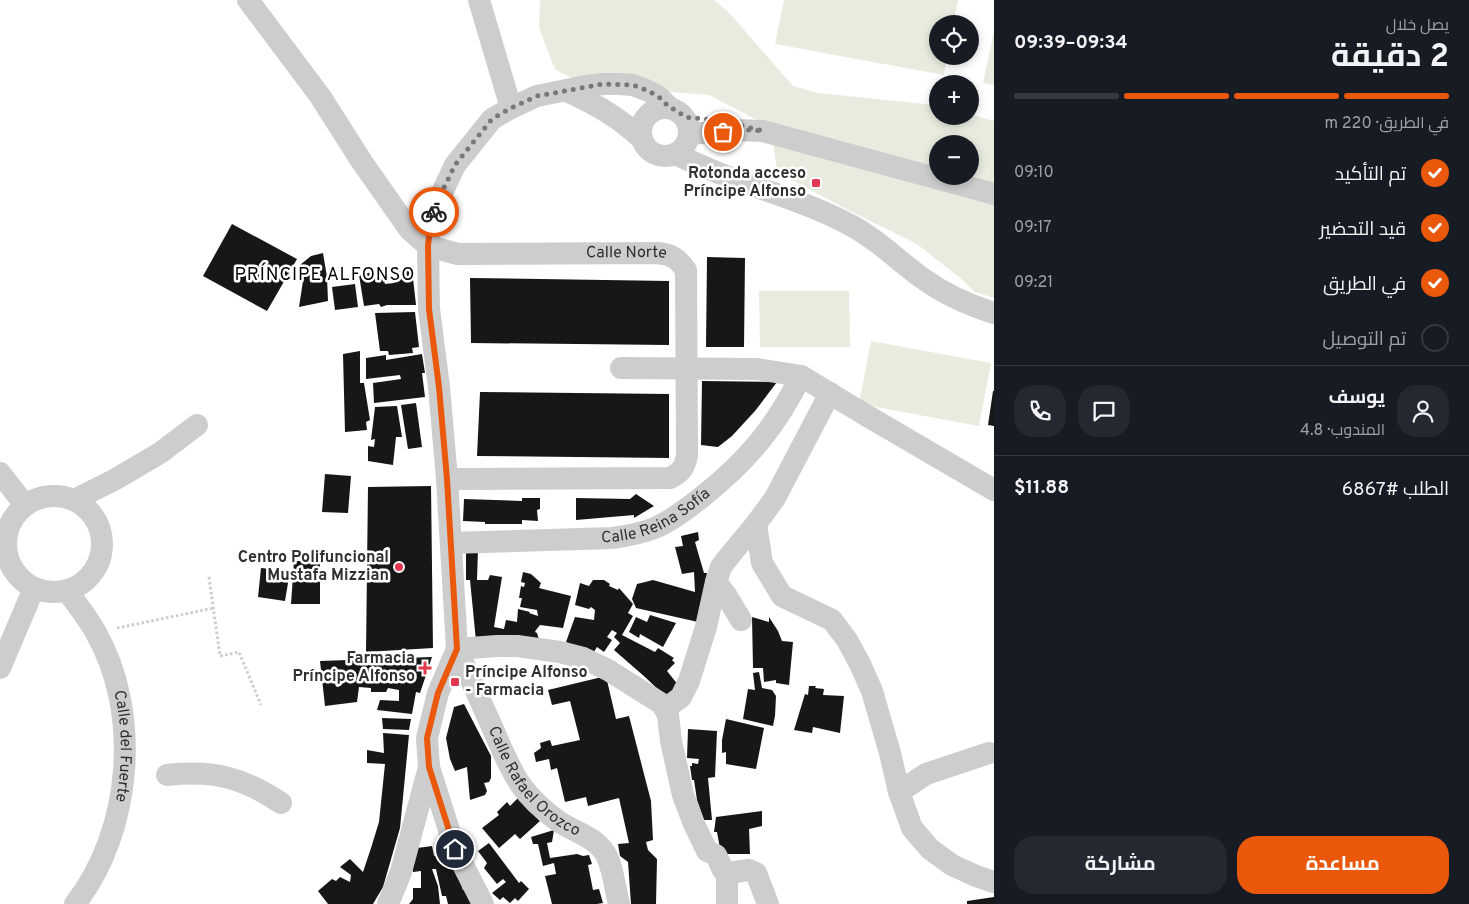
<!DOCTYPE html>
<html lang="ar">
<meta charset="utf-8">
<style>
:root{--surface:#171b24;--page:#242831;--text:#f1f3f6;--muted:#9ea1a6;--line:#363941;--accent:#ea580c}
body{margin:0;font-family:Overpass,Cairo,sans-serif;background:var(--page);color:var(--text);direction:rtl;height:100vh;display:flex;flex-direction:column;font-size:19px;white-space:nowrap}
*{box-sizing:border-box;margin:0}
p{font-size:16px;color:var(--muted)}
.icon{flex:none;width:28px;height:28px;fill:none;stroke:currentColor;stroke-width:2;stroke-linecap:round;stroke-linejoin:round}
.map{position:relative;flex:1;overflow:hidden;direction:ltr}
.drawer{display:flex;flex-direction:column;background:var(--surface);width:475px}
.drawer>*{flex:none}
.tools{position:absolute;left:929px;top:15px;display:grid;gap:10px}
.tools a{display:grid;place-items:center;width:50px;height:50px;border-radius:50%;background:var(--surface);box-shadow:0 2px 8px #0003;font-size:25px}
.pin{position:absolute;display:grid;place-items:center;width:42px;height:42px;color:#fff;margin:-21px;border:2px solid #fff;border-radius:50%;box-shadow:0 1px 5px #0007}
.courier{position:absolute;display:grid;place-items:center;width:50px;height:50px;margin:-25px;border:4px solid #ea580c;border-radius:50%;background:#fff;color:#222;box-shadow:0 1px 6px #0007}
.headline em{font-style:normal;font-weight:700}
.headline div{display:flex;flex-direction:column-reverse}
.headline{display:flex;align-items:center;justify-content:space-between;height:85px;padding:0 20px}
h1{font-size:32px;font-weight:700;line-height:38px}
.bar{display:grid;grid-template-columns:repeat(4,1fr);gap:8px 5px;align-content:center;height:60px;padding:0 20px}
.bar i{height:6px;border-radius:4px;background:var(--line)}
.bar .selected{background:var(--accent)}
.bar p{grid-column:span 4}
.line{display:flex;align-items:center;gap:12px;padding:0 20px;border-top:1px solid var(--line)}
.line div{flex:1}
.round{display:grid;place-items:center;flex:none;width:52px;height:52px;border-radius:20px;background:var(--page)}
ol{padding:0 20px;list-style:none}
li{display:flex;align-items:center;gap:15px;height:55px}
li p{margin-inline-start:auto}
li .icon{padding:5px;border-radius:50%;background:var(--accent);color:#fff;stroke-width:4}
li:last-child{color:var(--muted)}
li i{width:28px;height:28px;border:2px solid var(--line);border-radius:50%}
.primary-button{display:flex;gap:10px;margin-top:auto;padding:10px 20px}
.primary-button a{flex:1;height:58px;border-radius:20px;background:var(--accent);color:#fff;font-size:20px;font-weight:700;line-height:58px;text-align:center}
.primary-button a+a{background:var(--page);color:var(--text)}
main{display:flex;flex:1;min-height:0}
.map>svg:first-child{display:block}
.green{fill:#e7ecdf;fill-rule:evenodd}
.building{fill:#171717}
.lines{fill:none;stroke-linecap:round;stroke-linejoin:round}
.path{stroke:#cdcdcd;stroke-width:3;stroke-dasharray:2.5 2.5;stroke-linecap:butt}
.minor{stroke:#cdcdcd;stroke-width:22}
.done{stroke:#787878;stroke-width:5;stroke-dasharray:0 9}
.route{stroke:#ea580c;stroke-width:6}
.poi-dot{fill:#e1394f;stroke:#fff;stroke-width:2}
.labels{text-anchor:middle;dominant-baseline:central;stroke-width:5;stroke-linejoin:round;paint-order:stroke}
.poi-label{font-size:16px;font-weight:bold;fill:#303030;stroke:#fff;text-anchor:end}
.street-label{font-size:16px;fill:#303030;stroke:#fff}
.neighbourhood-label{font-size:18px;letter-spacing:1px;fill:#000;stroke:#fff}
</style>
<main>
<section class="drawer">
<div class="headline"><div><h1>2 دقيقة</h1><p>يصل خلال</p></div><em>09:34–09:39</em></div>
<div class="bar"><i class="selected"></i><i class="selected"></i><i class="selected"></i><i></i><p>في الطريق · 220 m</p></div>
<ol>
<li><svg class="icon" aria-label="check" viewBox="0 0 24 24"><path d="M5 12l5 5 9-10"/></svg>تم التأكيد<p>09:10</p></li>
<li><svg class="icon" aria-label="check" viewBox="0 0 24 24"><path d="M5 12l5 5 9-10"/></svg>قيد التحضير<p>09:17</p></li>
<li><svg class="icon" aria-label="check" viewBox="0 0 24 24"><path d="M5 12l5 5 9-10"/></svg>في الطريق<p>09:21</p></li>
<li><i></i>تم التوصيل</li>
</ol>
<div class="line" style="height:90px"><a class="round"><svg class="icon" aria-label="person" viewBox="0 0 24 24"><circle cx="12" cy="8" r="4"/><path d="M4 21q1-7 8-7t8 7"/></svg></a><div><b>يوسف</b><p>المندوب · 4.8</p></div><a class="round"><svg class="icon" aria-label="chat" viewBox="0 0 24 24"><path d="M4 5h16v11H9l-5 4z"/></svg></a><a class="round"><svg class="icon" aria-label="phone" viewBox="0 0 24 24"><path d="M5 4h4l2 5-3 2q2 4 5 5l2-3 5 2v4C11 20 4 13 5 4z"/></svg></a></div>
<div class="line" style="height:65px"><div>الطلب #6867</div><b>$11.88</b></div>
<div class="primary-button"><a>مساعدة</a><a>مشاركة</a></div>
</section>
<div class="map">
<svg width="994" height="904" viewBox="0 0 994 904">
<rect width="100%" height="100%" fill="#fff"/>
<!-- green -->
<g class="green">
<path d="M540,0H714L730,14L793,86L818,93L935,105L937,106L938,116H970V114L994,121V298L975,292L960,278L917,244L846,209L777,172L771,127L709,95L671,92L648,84L588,87L555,69L539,28ZM938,144H970V176H938Z"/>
<polygon points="784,0 958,0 953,24 938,24 938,56 947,56 944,75 775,44"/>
<polygon points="994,31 994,85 983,83"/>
<polygon points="759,291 849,291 850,347 760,347"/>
<polygon points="871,341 991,363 979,426 859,404"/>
</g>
<!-- building -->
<g class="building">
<polygon points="232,224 297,259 267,311 203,276"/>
<polygon points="323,253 327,277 328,301 299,307 303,281 300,265 311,256"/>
<polygon points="707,257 745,258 744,347 706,347"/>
<polygon points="382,267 385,284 394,283 394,272 412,269 416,305 387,305 381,307 379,304 364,306 359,275 377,271 376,268"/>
<polygon points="470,278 669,281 669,345 471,343"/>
<polygon points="355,284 358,307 335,310 332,287"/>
<polygon points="415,312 419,347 412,348 413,353 389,355 388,351 380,351 375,313"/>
<polygon points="360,351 360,383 364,383 370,420 366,422 367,430 345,432 343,354"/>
<polygon points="422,354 425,373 422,373 425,397 374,403 373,383 401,379 400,375 366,379 366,358 386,355 386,360"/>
<polygon points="702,381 777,382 755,411 732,436 718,447 701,445"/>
<polygon points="993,391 994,391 994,426 988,425"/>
<polygon points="480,392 669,394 669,458 477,456"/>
<polygon points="416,403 422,447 408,449 401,405"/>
<polygon points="397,406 402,437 396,437 393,465 368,461 368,446 374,447 375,439 371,440 375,407"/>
<polygon points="325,474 351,476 348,513 322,512"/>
<polygon points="431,486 433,648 366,652 368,487"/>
<polygon points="636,494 654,506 634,518 634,515 576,520 576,498 630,499"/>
<polygon points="522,498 540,498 540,509 537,510 538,521 522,520 522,524 485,524 485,522 463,521 464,499 522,501"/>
<polygon points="698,532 699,540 695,542 704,573 707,573 698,622 636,608 632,599 637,584 653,580 695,592 694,572 682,574 675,547 683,546 681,536"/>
<polygon points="466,548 478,549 477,580 488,580 490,575 502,577 494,627 504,629 506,620 517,622 518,609 530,612 529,613 538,616 537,610 520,607 522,598 519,598 521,586 524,587 525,583 521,582 523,572 531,574 541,583 539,588 571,596 563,628 540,625 536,630 535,632 537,633 540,643 476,641 470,580 466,580"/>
<polygon points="294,561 320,561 320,604 291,604"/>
<polygon points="261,568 290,571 285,601 258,597"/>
<polygon points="593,580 604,580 610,584 609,586 618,590 619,588 633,604 628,613 633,616 622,635 655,652 658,648 674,658 672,660 675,663 667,671 679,686 666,697 645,677 614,650 620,643 614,637 617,633 612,630 607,637 612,640 604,652 597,647 592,655 566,642 575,617 594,620 595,610 591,607 589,609 575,605 580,583 589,586"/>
<polygon points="650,615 676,623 663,647 640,634 639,638 629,632 636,617 647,622"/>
<polygon points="752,617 769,622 769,617 778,631 782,641 793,642 789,685 776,683 776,680 764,682 763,668 753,668"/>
<polygon points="432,657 420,693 416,692 412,714 377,710 380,700 399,701 399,690 388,688 386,692 371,692 371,688 359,687 357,702 325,706 320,661"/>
<polygon points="759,672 762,688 772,690 776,696 775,716 773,726 743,719 748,689 755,690 753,673"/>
<polygon points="606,676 616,719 629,716 651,801 653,840 646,842 648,850 657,859 656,904 631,904 628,862 620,856 618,844 629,843 619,798 588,806 586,797 565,802 557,768 551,770 549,759 536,762 534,753 541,748 540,743 550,740 552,746 580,740 570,701 552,705 548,690"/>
<polygon points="809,686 816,686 815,688 824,689 823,695 844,696 840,733 813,727 812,733 794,730 805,694 808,695"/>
<polygon points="464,704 491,756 491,778 489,782 484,783 487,791 485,795 470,800 467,767 455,771 450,759 446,738 454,707"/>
<polygon points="382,718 411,719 409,730 383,729"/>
<polygon points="726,719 764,728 756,769 726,764 726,752 722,753 722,740"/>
<polygon points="688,729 717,731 715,777 708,778 712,820 704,820 697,800 694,780 692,780 690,766 692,766 692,763 698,764 699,759 687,758"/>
<polygon points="383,733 409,735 400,828 383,887 373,904 328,904 318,891 332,879 336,881 340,877 350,882 351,875 340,867 350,859 363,872 371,848 379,822 385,764 367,763 367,750 384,753"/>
<polygon points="518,798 540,821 520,839 515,834 499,848 482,828 499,815 497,812 507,802 510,806"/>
<polygon points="762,811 762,826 749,829 750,854 721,854 717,832 714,832 716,817"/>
<polygon points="554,830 552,842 547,843 550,858 577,854 583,856 589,855 592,864 588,865 593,890 599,889 603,903 597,904 552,904 545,876 556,874 554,863 543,866 538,844 533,844 531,837"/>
<polygon points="489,843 519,883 521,881 529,889 518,901 515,898 510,903 503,897 500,900 492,893 506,882 503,879 497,884 484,868 487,863 478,851"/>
<polygon points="432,846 434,856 449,851 456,869 463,890 468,888 473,904 448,904 446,896 442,896 436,869 432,869 438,886 440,904 409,904 413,899 413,888 421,888 421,871 413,872 410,849"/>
<polygon points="994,897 994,904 967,904 967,901"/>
</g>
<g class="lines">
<!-- path -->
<g class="path">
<polyline points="209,577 220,656 239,652 261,705"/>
<polyline points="117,628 214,608"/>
</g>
<!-- minor -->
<g class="minor">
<path id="s1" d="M248,0L320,96L362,162L409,229L428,246L458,254L658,253C673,255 677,258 686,270L687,455C685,467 681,473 670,478L447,479"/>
<polyline points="479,0 511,108"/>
<path d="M567,91C597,105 618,117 642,139"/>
<circle cx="665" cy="132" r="24"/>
<polyline points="690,134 736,130 763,131 994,194"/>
<path d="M675,154C697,164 719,174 742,182C779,195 817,207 852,226C879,240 900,263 925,280C946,295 969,305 994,313"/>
<polyline points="621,368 757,369 801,376 864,414 994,490"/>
<polyline points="0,473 25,505"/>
<circle cx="54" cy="544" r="48"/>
<polyline points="74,500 114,480 160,453 197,425"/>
<polyline points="756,524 762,563 782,596 832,620 847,640 860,664 872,691 890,753 899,792 912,828 930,849 952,865 976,876 994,882"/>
<path id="s2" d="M451,543L612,538C628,536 643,533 657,527C674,519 688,508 702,497C748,460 775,428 801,376"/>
<polyline points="716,582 726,595 741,620"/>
<path id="s3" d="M67,591C77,604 87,617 95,631C142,712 132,831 75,904"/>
<polyline points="457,649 497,646 517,646 560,652 583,658 608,670 662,704 668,715 671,741 683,795 694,824 707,851 716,855 723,870 727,873 749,870 756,873 768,904"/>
<path id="s4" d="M457,649C469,676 481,702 493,729C501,748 509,767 520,784C530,798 544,811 558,821C574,832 594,836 605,853C613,866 615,889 619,904"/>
<polyline points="0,668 34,588"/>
<polyline points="665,709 681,697 689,681 706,627 716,582 721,567 731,554 756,524 775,498 830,393"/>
<path d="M167,775C213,770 242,777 281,803"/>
<polyline points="899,792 926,774 989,753"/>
<polyline points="388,904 401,872 429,767"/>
<polyline points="483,904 455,849 429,767 427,738 438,693 457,649 447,479 439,387 429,309 428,246 431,219 440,197 455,165 492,119 511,108 537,96 586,86 603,84 618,84 633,85 646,90 658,96 670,108"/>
<polyline points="727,904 727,873"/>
</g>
</g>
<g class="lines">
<!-- done -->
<polyline class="done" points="434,212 440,196 455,165 492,119 511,108 537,96 603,84 633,85 646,90 658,96 670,108 676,110 685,117 722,121 763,131 750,130 723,132"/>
<!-- route -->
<polyline class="route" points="434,212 431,219 428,246 429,309 439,387 447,479 457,649 438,693 427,738 429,767 455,849"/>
</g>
<!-- markers -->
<g class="poi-dot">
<rect x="811" y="178" width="10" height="10" rx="2.5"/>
<circle cx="399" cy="567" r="5"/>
<path d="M422.5 660.5h5v5h5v5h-5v5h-5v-5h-5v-5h5z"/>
<rect x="450" y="677" width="10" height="10" rx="2.5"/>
</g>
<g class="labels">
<!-- poi labels -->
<g class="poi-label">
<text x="806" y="174">Rotonda acceso<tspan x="806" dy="18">Príncipe Alfonso</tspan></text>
<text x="389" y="558">Centro Polifuncional<tspan x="389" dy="18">Mustafa Mizzian</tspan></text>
<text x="415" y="659">Farmacia<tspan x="415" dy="18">Príncipe Alfonso</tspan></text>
<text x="465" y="673" text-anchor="start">Príncipe Alfonso<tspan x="465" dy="18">- Farmacia</tspan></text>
</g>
<!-- street labels -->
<g class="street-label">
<text stroke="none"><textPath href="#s1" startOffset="505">Calle Norte</textPath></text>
<text stroke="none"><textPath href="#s2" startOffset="210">Calle Reina Sofía</textPath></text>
<text stroke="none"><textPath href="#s3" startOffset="169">Calle del Fuerte</textPath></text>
<text stroke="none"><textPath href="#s4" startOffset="156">Calle Rafael Orozco</textPath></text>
</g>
<!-- neighbourhood labels -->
<g class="neighbourhood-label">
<text x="325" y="275">PRÍNCIPE ALFONSO</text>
</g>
</g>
</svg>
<div class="tools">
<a><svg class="icon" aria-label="locate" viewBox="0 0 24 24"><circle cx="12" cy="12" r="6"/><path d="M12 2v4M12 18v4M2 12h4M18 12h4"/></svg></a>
<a>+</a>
<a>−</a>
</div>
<div class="pin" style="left:723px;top:132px;background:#ea580c"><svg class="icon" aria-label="bag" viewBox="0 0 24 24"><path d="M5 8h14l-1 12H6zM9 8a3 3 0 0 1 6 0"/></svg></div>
<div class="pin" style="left:455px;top:849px;background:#1f2937"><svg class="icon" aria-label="home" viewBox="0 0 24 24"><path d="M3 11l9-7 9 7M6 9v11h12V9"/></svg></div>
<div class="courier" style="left:434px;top:212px"><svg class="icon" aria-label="bike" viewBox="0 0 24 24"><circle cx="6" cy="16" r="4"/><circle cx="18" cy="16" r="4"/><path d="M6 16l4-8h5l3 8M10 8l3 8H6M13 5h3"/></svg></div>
</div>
</main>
